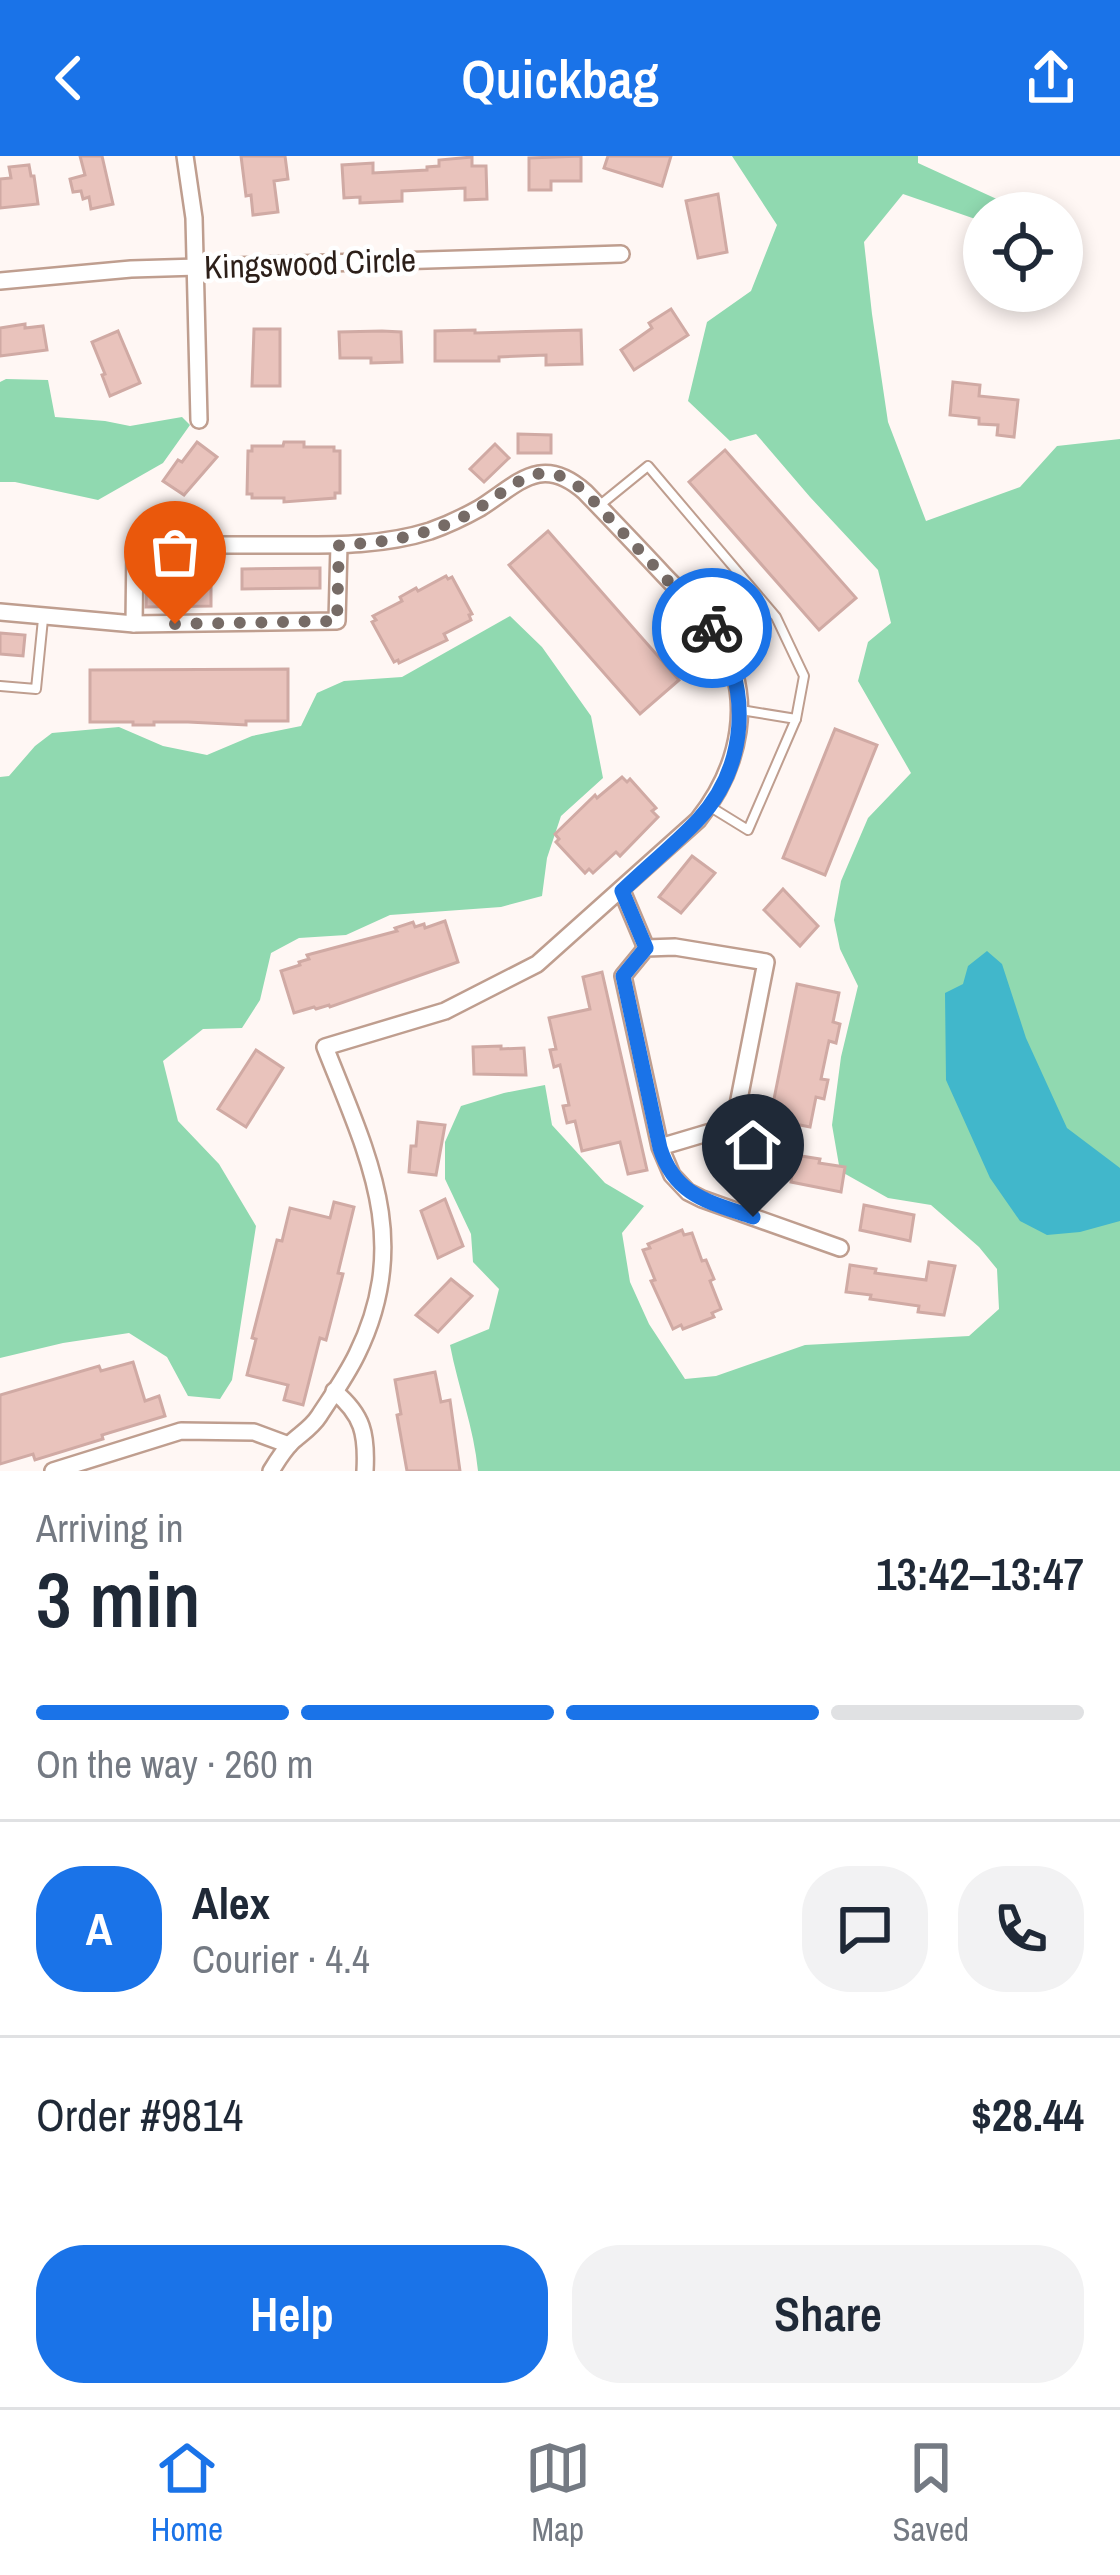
<!DOCTYPE html>
<meta charset="utf-8">
<style>
:root{--surface:#fff;--page:#f2f2f3;--text:#1f2937;--muted:#747a83;--line:#e0e1e3;--accent:#1a73e8}
body{margin:0;font-family:"Archivo Narrow",sans-serif;background:var(--page);color:var(--text);height:100vh;display:flex;flex-direction:column;font-size:45px;white-space:nowrap}
*{box-sizing:border-box;margin:0}
p{font-size:39px;color:var(--muted)}
.icon{flex:none;width:66px;height:66px;fill:none;stroke:currentColor;stroke-width:2;stroke-linecap:round;stroke-linejoin:round}
.map{position:relative;height:1315px;overflow:hidden}
.details{display:flex;flex-direction:column;background:var(--surface);flex:1}
.details>*{flex:none}
.buttons{position:absolute;left:963px;top:36px;display:grid;gap:24px}
.buttons a{display:grid;place-items:center;width:120px;height:120px;border-radius:50%;background:var(--surface);box-shadow:0 6px 18px #0003;font-size:60px}
.pin{position:absolute;display:grid;place-items:center;width:102px;height:102px;color:#fff;margin:-123px -51px;border-radius:50% 50% 50% 0;rotate:-45deg;box-shadow:0 0 12px #0007}
.pin .icon{rotate:45deg}
.courier{position:absolute;display:grid;place-items:center;width:120px;height:120px;margin:-60px;border:9px solid #1a73e8;border-radius:50%;background:#fff;color:#222;box-shadow:0 3px 15px #0007}
.overview em{font-style:normal;font-weight:600}
.overview div{display:flex;flex-direction:column-reverse}
.overview{display:flex;align-items:center;justify-content:space-between;height:204px;padding:0 36px}
h1{font-size:78px;font-weight:600;line-height:90px}
.bar{display:grid;grid-template-columns:repeat(4,1fr);gap:18px 12px;align-content:center;height:144px;padding:0 36px}
.bar i{height:15px;border-radius:9px;background:var(--line)}
.bar .current{background:var(--accent)}
.bar p{grid-column:span 4}
.line{display:flex;align-items:center;gap:30px;padding:0 36px;border-top:3px solid var(--line)}
.line div{flex:1}
.round{display:grid;place-items:center;flex:none;width:126px;height:126px;border-radius:48px;background:var(--page)}
.primary-button{display:flex;gap:24px;margin-top:auto;padding:24px 36px}
.primary-button a{flex:1;height:138px;border-radius:48px;background:var(--accent);color:#fff;font-size:48px;font-weight:600;line-height:138px;text-align:center}
.primary-button a+a{background:var(--page);color:var(--text)}
header{display:flex;justify-content:space-between;align-items:center;height:156px;padding:0 36px;background:var(--accent);color:#fff;font-size:54px;font-weight:600}
.tabs{display:flex;justify-content:space-around;align-items:center;height:168px;border-top:3px solid var(--line);background:var(--surface);font-size:33px;color:var(--muted)}
.tabs a{display:grid;justify-items:center;gap:6px}
.tabs .current{color:var(--accent)}
.map>svg:first-child{display:block}
.green{fill:#90d9b0}
.water{fill:#41b7cb}
.building{fill:#e9c3bc;stroke:#d0aaa4;stroke-width:3}
.lines{fill:none;stroke-linecap:round;stroke-linejoin:round}
.lane-casing{stroke:#bf9e8f;stroke-width:12}
.street-casing{stroke:#bf9e8f;stroke-width:20}
.lane{stroke:#fff;stroke-width:8}
.street{stroke:#fff;stroke-width:15}
.done{stroke:#766b66;stroke-width:12;stroke-dasharray:0 21.6}
.route{stroke:#1a73e8;stroke-width:15}
.labels{text-anchor:middle;dominant-baseline:central;stroke-width:9;stroke-linejoin:round;paint-order:stroke}
.street-label{font-size:33px;fill:#2c1f19;stroke:#fff}
</style>
<header><svg class="icon" aria-label="back" viewBox="0 0 24 24"><path d="M15 5l-7 7 7 7"/></svg>Quickbag<svg class="icon" aria-label="share" viewBox="0 0 24 24"><path d="M12 15V3M7 8l5-5 5 5M5 13v7h14v-7"/></svg></header>
<div class="map">
<svg width="1120" height="1315" viewBox="0 0 1120 1315">
<rect width="100%" height="100%" fill="#fff7f4"/>
<!-- green -->
<g class="green">
<path d="M732,0H918V7L1027,57H984V66L903,38L864,86L872,158L888,266L926,365L1020,331L1057,290L1120,283V1315H478C474,1272 458,1231 450,1189L489,1173L499,1133L473,1106L471,1078L445,1023V986L461,950L504,937L545,929L552,969L605,1027L644,1050L622,1077L630,1126L649,1168L685,1223L716,1220L805,1189L969,1180L999,1153L997,1113L979,1091L931,1049L888,1042L840,1015L832,969L841,901L858,830L840,793L834,764L841,725L868,662L911,617L858,525L868,486L891,467L878,414L810,341L756,278L730,285L688,245L707,166L751,135L777,69Z"/>
<polygon points="6,223 48,224 55,261 105,265 130,270 182,261 190,269 163,307 98,344 15,326 0,326 0,226"/>
<polygon points="510,460 542,491 591,560 603,622 561,660 547,702 542,740 501,751 390,759 346,779 299,782 271,797 260,844 242,872 203,873 163,905 178,965 219,1008 256,1070 232,1224 220,1243 188,1240 167,1201 129,1177 63,1187 0,1202 0,621 9,620 35,590 52,577 119,571 163,590 207,599 252,580 301,570 317,537 344,525 402,521"/>
</g>
<!-- water -->
<polygon class="water" points="987,795 1002,808 1026,882 1067,972 1120,1012 1120,1065 1080,1076 1047,1079 1020,1065 990,1022 946,924 945,837 963,828 968,810"/>
<!-- building -->
<g class="building">
<polygon points="80,0 102,0 113,48 91,53 89,41 83,43 81,35 73,36 70,23 85,19"/>
<polygon points="241,0 285,0 288,23 274,25 278,56 253,59 251,39 246,40"/>
<polygon points="581,0 581,25 551,25 551,34 529,34 529,2"/>
<polygon points="608,0 671,0 662,30 604,12"/>
<polygon points="472,1 472,10 486,10 487,43 465,44 465,32 402,35 402,45 360,47 360,41 344,42 342,9 373,7 373,17 427,14 427,11 439,10 439,4"/>
<polygon points="29,9 31,20 34,20 38,48 0,52 0,23 11,22 9,11"/>
<polygon points="718,38 727,96 698,102 686,45"/>
<polygon points="671,153 688,179 634,214 621,194 652,172 649,167"/>
<polygon points="25,168 25,172 43,170 47,194 0,200 0,172"/>
<polygon points="254,173 280,173 280,230 252,230"/>
<polygon points="475,174 475,177 581,174 582,208 546,209 546,199 499,201 499,205 435,205 435,175"/>
<polygon points="118,175 140,227 110,240 102,219 105,218 92,186"/>
<polygon points="382,175 401,176 402,206 371,207 371,202 340,202 339,176"/>
<polygon points="953,226 980,229 979,240 1018,244 1014,281 997,279 998,269 979,268 979,262 950,259"/>
<polygon points="518,278 551,279 551,297 518,297"/>
<polygon points="197,286 217,301 184,339 163,325 178,304 182,306"/>
<polygon points="284,286 304,286 304,291 334,291 334,295 340,295 340,337 335,337 335,342 284,346 284,342 252,342 252,338 247,338 248,295 252,295 252,290 283,290"/>
<polygon points="495,288 509,302 484,326 470,313"/>
<polygon points="725,294 856,442 819,474 689,326"/>
<polygon points="548,375 679,524 640,558 509,409"/>
<polygon points="147,411 211,411 211,450 146,451"/>
<polygon points="320,412 320,432 242,433 242,413"/>
<polygon points="446,420 448,423 452,421 472,458 469,459 471,464 444,478 447,484 399,507 398,504 394,506 372,466 376,464 373,460 402,445 400,441 416,432 418,435"/>
<polygon points="0,477 25,479 23,500 0,498"/>
<polygon points="288,513 288,565 246,565 246,569 188,566 154,566 154,569 133,569 133,566 90,566 90,514"/>
<polygon points="835,573 877,589 825,719 783,702"/>
<polygon points="622,621 627,626 630,623 656,652 652,655 658,661 620,700 616,696 593,717 589,713 585,717 556,686 559,683 555,678 595,639 597,642"/>
<polygon points="692,700 715,717 681,757 659,741"/>
<polygon points="783,733 818,770 800,790 764,754"/>
<polygon points="445,765 458,806 330,851 329,849 316,853 314,851 294,857 281,815 300,809 299,806 309,803 307,799 397,775 395,772 413,766 415,771 424,768 425,772"/>
<polygon points="602,816 647,1014 628,1018 620,986 582,995 575,965 567,967 563,950 569,949 560,909 554,911 550,894 556,893 549,862 590,853 583,821"/>
<polygon points="797,828 839,837 833,866 840,868 836,887 829,885 821,923 828,924 824,943 816,941 810,971 770,963"/>
<polygon points="501,890 501,893 524,892 526,919 474,918 473,891"/>
<polygon points="256,894 283,912 246,971 218,953"/>
<polygon points="418,966 445,969 436,1019 409,1016 411,990 416,990"/>
<polygon points="795,999 820,1003 819,1007 845,1011 841,1036 791,1026"/>
<polygon points="445,1043 463,1090 438,1102 421,1055"/>
<polygon points="334,1046 354,1051 338,1117 343,1118 326,1184 320,1182 303,1249 284,1244 288,1229 247,1219 256,1183 252,1182 277,1084 282,1085 290,1052 330,1062"/>
<polygon points="864,1049 914,1059 910,1085 860,1074"/>
<polygon points="682,1074 684,1079 692,1077 702,1105 706,1104 714,1123 710,1125 721,1153 712,1157 714,1161 683,1173 681,1169 673,1173 651,1125 655,1124 643,1094 650,1092 648,1088"/>
<polygon points="929,1106 955,1110 944,1159 918,1156 919,1150 870,1143 871,1139 846,1136 850,1109 876,1113 875,1117 926,1124"/>
<polygon points="451,1123 472,1140 438,1176 416,1159"/>
<polygon points="133,1206 145,1245 159,1240 165,1260 102,1279 103,1283 35,1304 33,1298 0,1308 0,1239 99,1210 101,1215"/>
<polygon points="435,1216 441,1246 450,1244 460,1315 407,1315 397,1259 401,1258 395,1224"/>
</g>
<g class="lines">
<defs>
<g id="lane">
<polyline points="600,349 648,310 776,461 804,520 796,563 748,674 709,650"/>
<polyline points="0,530 36,533 43,463"/>
<polyline points="741,554 796,563"/>
</g>
<g id="street">
<polyline points="185,0 194,62 199,264"/>
<polyline points="0,125 131,113 621,98"/>
<polyline points="0,456 134,468 337,465 339,389"/>
<path d="M134,468L135,389C181,389 228,389 274,389C327,389 379,391 430,375C447,369 464,361 480,352C518,328 541,297 585,336C611,363 637,390 663,418C682,438 703,457 718,481C756,541 740,611 698,664L537,808L445,855L325,891C367,998 413,1084 357,1198C347,1219 332,1240 319,1260C312,1271 302,1277 292,1286C284,1294 277,1305 271,1315"/>
<polyline points="622,735 646,792"/>
<polyline points="660,991 734,969 766,806 675,791 646,792 623,820 660,991 672,1019 688,1036 702,1043 840,1092"/>
<path d="M334,1235C363,1259 367,1278 365,1315"/>
<polyline points="53,1315 181,1275 254,1276 289,1289"/>
</g>
</defs>
<!-- lane casing -->
<use href="#lane" class="lane-casing"/>
<!-- street casing -->
<use href="#street" class="street-casing"/>
<!-- lane -->
<use href="#lane" class="lane"/>
<!-- street -->
<use href="#street" class="street"/>
</g>
<g class="lines">
<!-- done -->
<path class="done" d="M175,468L337,465L339,389C376,387 408,383 442,370C457,365 472,357 485,348C521,324 543,299 585,336L712,472"/>
<!-- route -->
<path class="route" d="M712,472C753,532 747,611 698,664C674,689 647,711 622,735L646,792L623,820L660,992C675,1040 709,1046 753,1061"/>
</g>
<g class="labels">
<!-- street labels -->
<g class="street-label">
<text transform="translate(310 107) rotate(-2)">Kingswood Circle</text>
</g>
</g>
</svg>
<div class="buttons">
<a><svg class="icon" aria-label="locate" viewBox="0 0 24 24"><circle cx="12" cy="12" r="6"/><path d="M12 2v4M12 18v4M2 12h4M18 12h4"/></svg></a>
</div>
<div class="pin" style="left:175px;top:468px;background:#ea580c"><svg class="icon" aria-label="bag" viewBox="0 0 24 24"><path d="M5 8h14l-1 12H6zM9 8a3 3 0 0 1 6 0"/></svg></div>
<div class="pin" style="left:753px;top:1061px;background:#1f2937"><svg class="icon" aria-label="home" viewBox="0 0 24 24"><path d="M3 11l9-7 9 7M6 9v11h12V9"/></svg></div>
<div class="courier" style="left:712px;top:472px"><svg class="icon" aria-label="bike" viewBox="0 0 24 24"><circle cx="6" cy="16" r="4"/><circle cx="18" cy="16" r="4"/><path d="M6 16l4-8h5l3 8M10 8l3 8H6M13 5h3"/></svg></div>
</div>
<section class="details">
<div class="overview"><div><h1>3 min</h1><p>Arriving in</p></div><em>13:42–13:47</em></div>
<div class="bar"><i class="current"></i><i class="current"></i><i class="current"></i><i></i><p>On the way · 260 m</p></div>
<div class="line" style="height:216px"><b class="round" style="background:var(--accent);color:#fff">A</b><div><b>Alex</b><p>Courier · 4.4</p></div><a class="round"><svg class="icon" aria-label="chat" viewBox="0 0 24 24"><path d="M4 5h16v11H9l-5 4z"/></svg></a><a class="round"><svg class="icon" aria-label="phone" viewBox="0 0 24 24"><path d="M5 4h4l2 5-3 2q2 4 5 5l2-3 5 2v4C11 20 4 13 5 4z"/></svg></a></div>
<div class="line" style="height:156px"><div>Order #9814</div><b>$28.44</b></div>
<div class="primary-button"><a>Help</a><a>Share</a></div>
</section>
<nav class="tabs">
<a class="current"><svg class="icon" aria-label="home" viewBox="0 0 24 24"><path d="M3 11l9-7 9 7M6 9v11h12V9"/></svg>Home</a>
<a><svg class="icon" aria-label="map" viewBox="0 0 24 24"><path d="M3 6l6-2 6 2 6-2v14l-6 2-6-2-6 2zM9 4v14M15 6v14"/></svg>Map</a>
<a><svg class="icon" aria-label="saved" viewBox="0 0 24 24"><path d="M7 4h10v16l-5-4-5 4z"/></svg>Saved</a>
</nav>
